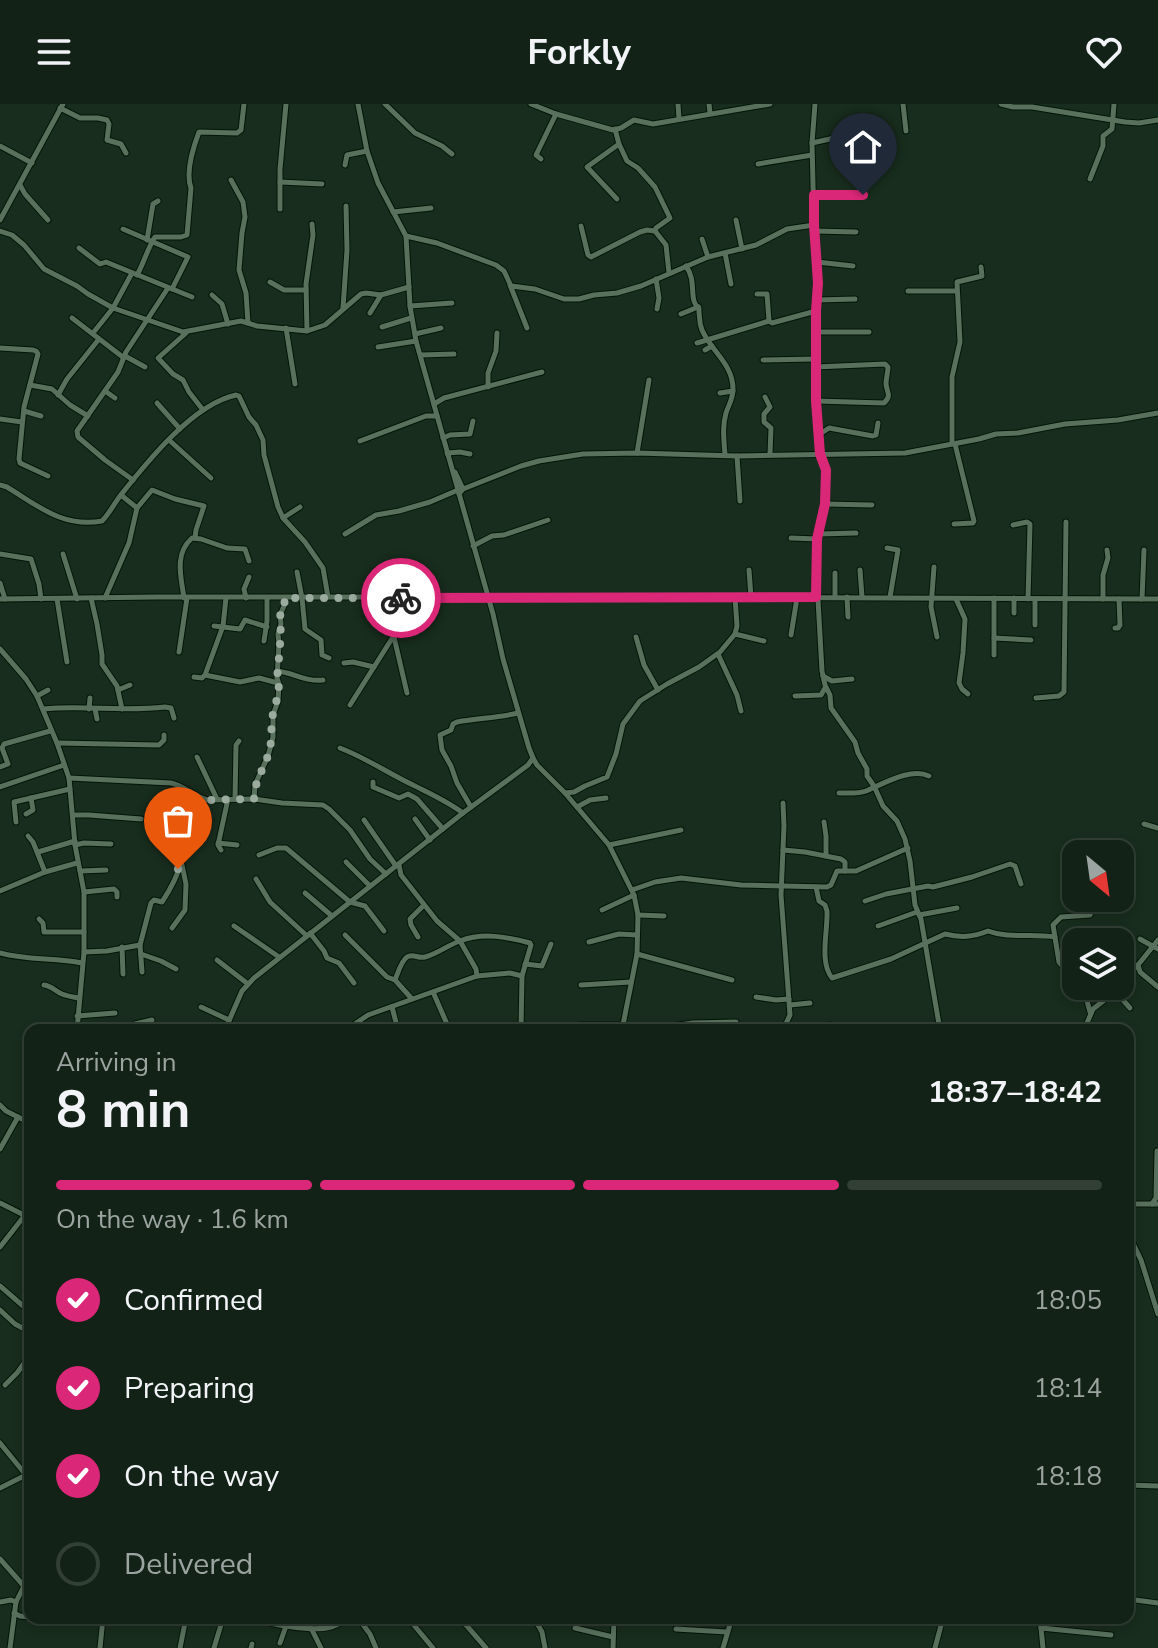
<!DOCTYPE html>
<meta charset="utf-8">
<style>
:root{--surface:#122216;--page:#1f2f23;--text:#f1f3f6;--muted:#9ca4a1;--line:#313f35;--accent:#db2777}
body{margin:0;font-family:"Nunito Sans",sans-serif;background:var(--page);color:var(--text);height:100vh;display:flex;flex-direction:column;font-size:30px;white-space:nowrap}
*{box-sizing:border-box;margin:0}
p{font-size:26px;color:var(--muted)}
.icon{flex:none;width:44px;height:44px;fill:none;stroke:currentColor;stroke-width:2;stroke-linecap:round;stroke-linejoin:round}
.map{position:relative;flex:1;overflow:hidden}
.drawer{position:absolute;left:24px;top:920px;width:1110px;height:600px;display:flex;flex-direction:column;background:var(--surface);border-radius:16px;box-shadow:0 4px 12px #0003,0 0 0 2px var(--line)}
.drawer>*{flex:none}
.needle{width:52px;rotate:151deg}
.controls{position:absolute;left:1062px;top:736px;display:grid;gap:16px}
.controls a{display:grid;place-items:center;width:72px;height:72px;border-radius:16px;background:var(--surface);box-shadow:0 4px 12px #0003,0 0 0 2px var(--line);font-size:40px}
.pin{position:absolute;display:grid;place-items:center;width:68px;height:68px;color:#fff;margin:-82px -34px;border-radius:50% 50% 50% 0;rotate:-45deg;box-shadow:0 0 8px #0007}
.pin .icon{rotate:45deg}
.courier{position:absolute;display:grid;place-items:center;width:80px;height:80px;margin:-40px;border:6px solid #db2777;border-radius:50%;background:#fff;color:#222;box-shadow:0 2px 10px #0007}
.headline em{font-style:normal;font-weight:700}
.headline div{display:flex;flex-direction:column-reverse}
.headline{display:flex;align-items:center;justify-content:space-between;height:136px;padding:0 32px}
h1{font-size:52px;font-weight:700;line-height:60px}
.bar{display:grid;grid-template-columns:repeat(4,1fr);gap:12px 8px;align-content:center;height:96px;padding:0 32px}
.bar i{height:10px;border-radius:6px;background:var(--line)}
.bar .active{background:var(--accent)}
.bar p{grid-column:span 4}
ol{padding:0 32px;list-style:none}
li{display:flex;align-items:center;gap:24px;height:88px}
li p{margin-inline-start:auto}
li .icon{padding:8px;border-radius:50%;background:var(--accent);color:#fff;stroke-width:4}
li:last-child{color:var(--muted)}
li i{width:44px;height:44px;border:4px solid var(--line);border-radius:50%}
header{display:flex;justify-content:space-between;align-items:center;height:104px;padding:0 32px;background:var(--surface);font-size:36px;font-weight:700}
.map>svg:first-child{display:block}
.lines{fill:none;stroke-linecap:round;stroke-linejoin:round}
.minor-casing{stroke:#031507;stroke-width:7}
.minor{stroke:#59705d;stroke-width:5}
.done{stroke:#9bab9e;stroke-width:8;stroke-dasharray:0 14.4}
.route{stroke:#db2777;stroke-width:10}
</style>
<header><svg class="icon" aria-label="menu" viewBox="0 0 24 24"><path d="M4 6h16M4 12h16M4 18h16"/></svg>Forkly<svg class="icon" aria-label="heart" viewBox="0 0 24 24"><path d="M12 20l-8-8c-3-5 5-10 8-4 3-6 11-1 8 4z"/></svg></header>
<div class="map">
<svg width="1158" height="1544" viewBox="0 0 1158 1544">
<rect width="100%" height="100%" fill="#182d1d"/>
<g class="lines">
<defs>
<g id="minor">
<polyline points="358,0 367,47 378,79 406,132 410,202 416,237 493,510 503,555 529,644 533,654 537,661 565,689 609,741 634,791 638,811 637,850 622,926"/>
<polyline points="385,0 415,29 442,42 452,50"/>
<polyline points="531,0 556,10 613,26 621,24 634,16 653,20 770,0"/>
<polyline points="678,0 679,15"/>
<polyline points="709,0 710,9"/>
<polyline points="815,0 812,39 814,121 818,179 816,207 816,297 820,350 826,366 825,400 817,435 816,460 822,567 825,581 830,591 831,604 855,638 858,649 867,665 867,672 874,682 883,702 897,717 905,735 910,757 915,801 921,815 940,926"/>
<polyline points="903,0 906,27"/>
<polyline points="1001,0 1013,3 1032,3 1125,18 1139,19 1158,16"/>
<polyline points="60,4 80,14 98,14 107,16 109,20 107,36 121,40 126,49"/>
<polyline points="812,39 848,31"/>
<polyline points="0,42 32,59"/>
<polyline points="541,55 536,51 556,10"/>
<polyline points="758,60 812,51"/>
<polyline points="345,61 347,51 367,47"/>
<polyline points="1090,75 1103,42 1103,32 1112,25 1114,0"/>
<polyline points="231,76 243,98 245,113 242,129 239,166 246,189 248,219"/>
<polyline points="280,78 322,80"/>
<polyline points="20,81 25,90 48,116"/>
<polyline points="814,91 863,91"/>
<polyline points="617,95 587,63 619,40"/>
<polyline points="280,105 280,65 286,0"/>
<polyline points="393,108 431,104"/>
<polyline points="0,116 63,0"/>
<polyline points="736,116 742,145"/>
<polyline points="581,122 588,151 591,153 640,128 647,126 655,127 656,124 670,114 655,83 638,64 627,57 619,40 615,25"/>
<polyline points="123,125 188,153 172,185"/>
<polyline points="0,127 12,131 24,141 44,165 77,182 88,190 113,204 183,228 241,217 257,222 307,227 325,221 361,190 366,189 381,191 409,183"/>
<polyline points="655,127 666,141 669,169"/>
<polyline points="814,127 856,128"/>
<polyline points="406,132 437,139 496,161 504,167 511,182 535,185 564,195 579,195 594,191 617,189 641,182 708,153 756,141 787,125 814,121"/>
<polyline points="702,135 708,153"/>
<polyline points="147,136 153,100 158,97"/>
<polyline points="79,144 100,160 106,158 192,193"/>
<polyline points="725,149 731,180"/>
<polyline points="817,158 853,162"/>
<path d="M686,162C695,175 691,186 694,197C698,208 699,197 699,208C700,215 699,219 702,226C711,247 733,260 733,285C733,295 729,300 726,309C722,323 724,336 725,351"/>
<path d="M137,171C143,161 149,141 155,133H181L187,131L191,84C185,68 193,44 199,28L237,29L241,26L244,0"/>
<polyline points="656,175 659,194 657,205"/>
<polyline points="270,178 284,186 306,186"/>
<polyline points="510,181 527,224"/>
<polyline points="908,187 956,187"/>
<polyline points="757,190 767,190 769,217"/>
<polyline points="212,191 222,200 228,220"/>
<polyline points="817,196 855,195"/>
<polyline points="410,202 452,199"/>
<polyline points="343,204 347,146 346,102"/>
<polyline points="370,209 381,191"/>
<polyline points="681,210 698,203"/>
<polyline points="72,214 124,254"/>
<polyline points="382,223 411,214"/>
<polyline points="286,224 295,280"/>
<polyline points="307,227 306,180 313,131 312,120"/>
<polyline points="817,228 869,228"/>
<polyline points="93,229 113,204 132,169"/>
<polyline points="186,229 158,254 173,270 183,276 189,288 203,306"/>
<polyline points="415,230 441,224"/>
<polyline points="697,239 769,217 772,219 816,207"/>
<polyline points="378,243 416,237"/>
<polyline points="0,244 33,246 36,247 38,250 24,303 19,355 20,359 48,372"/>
<polyline points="705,246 712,242"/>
<polyline points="421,251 454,250"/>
<polyline points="125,252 145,263"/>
<polyline points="763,256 816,255"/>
<path d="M815,263L885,260L888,263C888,268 886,275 886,280C887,289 892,291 884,299L816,297"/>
<polyline points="30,281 52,285 70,301 88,312"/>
<polyline points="488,283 488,269 496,247 497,229"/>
<polyline points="105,287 115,294"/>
<polyline points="720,289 733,287"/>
<polyline points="58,291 67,275 99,235"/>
<polyline points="765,293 770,303 764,310 764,318 771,324 770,350"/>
<polyline points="157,299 180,325"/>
<polyline points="434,300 444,294 542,268"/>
<polyline points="24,307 41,312"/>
<polyline points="0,315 22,318"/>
<polyline points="820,330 829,324 873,332 876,331 878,319"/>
<polyline points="443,334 450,331 470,330 473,317"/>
<polyline points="169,336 211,374"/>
<polyline points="360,337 426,312 437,312"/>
<polyline points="952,339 952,273 960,238 957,178 982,172 981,163"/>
<polyline points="637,349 649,276"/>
<polyline points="448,351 447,349 460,348 470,350"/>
<polyline points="737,352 740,397"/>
<polyline points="455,368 463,385"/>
<polyline points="133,376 105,356 78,333 77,327 118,268 126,248 168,184"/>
<path d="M0,381L7,383C38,402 63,424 102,417C109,410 114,400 120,392C147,358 193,300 236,291L239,292L249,313L256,321L263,336L264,351L278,403L283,414L305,438L323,464L328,493"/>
<polyline points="459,390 463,385 521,362 539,357 583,350 637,349 737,352 905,349 979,335 996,330 1018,329 1065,320 1118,316 1158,309"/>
<polyline points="121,391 137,404"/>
<polyline points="825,400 872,401"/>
<polyline points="283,414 300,403"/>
<polyline points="954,420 973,419 974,417 955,340"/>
<polyline points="1013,421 1027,418 1030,420 1028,495"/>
<polyline points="345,430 376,411 399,407 430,398 458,386"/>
<polyline points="819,430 856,429"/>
<polyline points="791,434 817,435"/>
<polyline points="473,442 492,432 504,431 548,416"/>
<polyline points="887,444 898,446 890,493"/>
<polyline points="0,450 31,455 39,480 41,495"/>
<polyline points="63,450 77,495"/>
<polyline points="934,463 931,503 937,533"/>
<polyline points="749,466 751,493"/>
<polyline points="860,466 862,493"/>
<polyline points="297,468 302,494 305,525 321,536 322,551 329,554"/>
<polyline points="835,469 835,493"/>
<polyline points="0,479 5,495"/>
<polyline points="847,493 848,513"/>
<polyline points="91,494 97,520 102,551 102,560 117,582 122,605"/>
<polyline points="105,494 129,439 137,404 152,386 175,395 204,402 196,426 195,434"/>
<path d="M184,494C181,473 174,450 192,434L201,435L227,444L245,445L249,457"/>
<polyline points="246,494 244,485 249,473"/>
<polyline points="994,494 994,551"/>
<polyline points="0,495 156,493 629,493 1158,495"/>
<polyline points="57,495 67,558"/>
<polyline points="956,495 965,515 963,549 959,579 962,585 968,590"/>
<polyline points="1103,495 1103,471 1108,454 1107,446"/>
<polyline points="1142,495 1144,446"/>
<polyline points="1014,509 1014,494"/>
<polyline points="1035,521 1035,495"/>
<polyline points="214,522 240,525 245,516 267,523"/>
<polyline points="1115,524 1118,524 1120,521 1119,495"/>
<polyline points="735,530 764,537"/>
<polyline points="791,531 797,494"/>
<polyline points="394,533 407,589"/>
<polyline points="636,533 644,561 658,586"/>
<polyline points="994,534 1031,536"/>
<polyline points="264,537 267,517 267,494"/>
<polyline points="0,545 26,575 37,592 57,639 69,674 75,741 84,788 84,848 77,926"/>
<polyline points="179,548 187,494"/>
<polyline points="718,550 737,591 741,607"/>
<polyline points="344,559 353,558 374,563"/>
<path d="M277,567C295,569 305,578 323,576"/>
<polyline points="205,571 240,578 259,574 278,579"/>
<polyline points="823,572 832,577 852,575"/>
<polyline points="194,573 202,574 205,571 223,522 226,494"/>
<polyline points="118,586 130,581"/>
<polyline points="37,592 48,586"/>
<polyline points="795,592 821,591 825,584"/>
<polyline points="1036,594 1059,592 1064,588 1066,418"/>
<polyline points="350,601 403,517 407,494"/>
<path d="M43,605C83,601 124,608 165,603L171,604L174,614"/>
<polyline points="89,605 90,594"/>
<polyline points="95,605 97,615"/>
<polyline points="57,639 159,641 164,636 164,631"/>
<path d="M340,644C366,654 388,669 413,681C431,690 447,697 463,709"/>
<polyline points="197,653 217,695"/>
<polyline points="0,663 8,660 2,644 4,640 50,627"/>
<path d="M69,674L171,679C185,682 194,693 208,696L254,695L282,699L323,701L329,705L350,726L370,755L386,770"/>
<polyline points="373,678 373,683 399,694 408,690 417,695 443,725"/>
<polyline points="0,683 64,661"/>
<polyline points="565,689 574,688 585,682 607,673 616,650 623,620 640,597 667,580 699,563 720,548 735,530 737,522 735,493"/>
<path d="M839,689C848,689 858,690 866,687C883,680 911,663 929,672"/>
<polyline points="235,695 236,641 239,637"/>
<polyline points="254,695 255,681 268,652 273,633 273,611 278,597 279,580 277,574 279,540 278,530 281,520 280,511 284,502 285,494"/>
<polyline points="783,699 784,722 781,791 790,911 783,926"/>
<path d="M471,703L457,679L451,662L442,646L440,631L451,626L453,620L457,618C478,614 498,614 518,609"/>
<polyline points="577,703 590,696 606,694"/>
<polyline points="26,710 33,706 31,694"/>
<polyline points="73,711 89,711 141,715"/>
<polyline points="415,715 430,736"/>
<polyline points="364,716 396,762"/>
<polyline points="16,718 14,698 70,685"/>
<polyline points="824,718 826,732 826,752"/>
<polyline points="1144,720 1158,724"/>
<polyline points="28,732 33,738 45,768"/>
<polyline points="218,739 237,741"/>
<polyline points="75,741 84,739 111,740"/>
<polyline points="609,741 681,726"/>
<polyline points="221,746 218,741 228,695"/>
<polyline points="783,746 805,748 841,755 845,758 845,767"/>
<polyline points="38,748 75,737"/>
<polyline points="259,751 277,744 286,744 350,798 365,802 384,827"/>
<polyline points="346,758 370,782"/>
<polyline points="399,761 401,771 437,817 460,837 476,865 477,872"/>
<polyline points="80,767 106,766"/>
<polyline points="256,775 270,798 306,831"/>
<path d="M816,783L819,797L825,801L827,807C828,827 819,858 832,874L891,855L945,830C961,834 973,833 988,827C1009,835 1032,829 1055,833"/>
<polyline points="632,786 655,778 681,774 741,781 827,783 831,781 837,767 856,767 908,744"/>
<polyline points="0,787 45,768 77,759"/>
<polyline points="84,788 114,785 117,788 117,793"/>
<polyline points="305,789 332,812"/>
<polyline points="865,797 886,790 928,782 933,783 972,773 1010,760 1015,762 1021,780"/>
<polyline points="602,806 634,791"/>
<polyline points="638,811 664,812"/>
<polyline points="919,811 957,804"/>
<polyline points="39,815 43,819 44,828 84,828"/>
<polyline points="234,822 279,853"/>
<polyline points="878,822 917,808"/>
<polyline points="172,824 185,806 186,780 182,761"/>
<polyline points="310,829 324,847 327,854 339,859 354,879"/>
<polyline points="345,831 387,873 395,876 412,895"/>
<polyline points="418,833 411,821 410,815 424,801"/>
<polyline points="1140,835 1158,845"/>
<polyline points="589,838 619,830 637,831"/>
<polyline points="122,843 123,870"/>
<polyline points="84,848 107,847 140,841"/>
<path d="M0,849C28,857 55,853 82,859"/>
<polyline points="141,850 161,857 176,865"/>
<polyline points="637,850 732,876"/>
<polyline points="217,856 248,880"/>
<polyline points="525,860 542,862 551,840"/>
<polyline points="1138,861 1140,868 1158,883"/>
<path d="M142,868L140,841L151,799L154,796L162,798C170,786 178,770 182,756C189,732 184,716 201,694"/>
<polyline points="1076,873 1066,866 1059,858 1053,821 1061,813 1090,811 1097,794"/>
<path d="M395,876C398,869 401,857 407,853C413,849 418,855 425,853C437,850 448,841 460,837C483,828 507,833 530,839L531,841L522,872L521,925"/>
<polyline points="1120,879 1138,861 1158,836"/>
<path d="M44,881C52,882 55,887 62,890C67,892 73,893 78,894"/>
<polyline points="581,881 631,878"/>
<polyline points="1083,882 1090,908"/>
<polyline points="1115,887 1130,904"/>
<polyline points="433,888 447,920 446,926"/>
<polyline points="756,893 776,896 789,895"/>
<polyline points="790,901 810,899"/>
<polyline points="201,903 229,916"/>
<polyline points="392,903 398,926"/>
<polyline points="77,912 115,909"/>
<polyline points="580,921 622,921"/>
<polyline points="53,925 70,926"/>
<polyline points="132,926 135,920 152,916"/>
<polyline points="225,926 242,887 254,874 463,709 528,661 533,654"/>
<polyline points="346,926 368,911 477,872 510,869 522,872"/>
<polyline points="645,926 693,919 736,918"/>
<polyline points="813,926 830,921"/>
<polyline points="1084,926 1093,905 1111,891 1118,882"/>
<polyline points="0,1001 6,1007 30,1019"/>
<polyline points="0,1045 18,1013"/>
<polyline points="0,1099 30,1114"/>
<polyline points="1128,1100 1158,1100"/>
<polyline points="1152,1100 1156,1094 1157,1047"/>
<polyline points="1128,1129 1141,1156 1158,1210"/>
<polyline points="0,1143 25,1111"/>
<polyline points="0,1182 30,1208"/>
<polyline points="0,1206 15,1220 30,1228"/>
<polyline points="5,1281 17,1269 30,1251"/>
<polyline points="29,1300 30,1301"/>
<polyline points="0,1339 30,1376"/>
<polyline points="1128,1381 1158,1382"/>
<polyline points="0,1384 26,1371"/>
<polyline points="0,1455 23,1481"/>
<polyline points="1128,1495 1158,1499"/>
<polyline points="0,1498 11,1496 16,1498"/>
<polyline points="14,1509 20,1512 30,1513"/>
<polyline points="43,1514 103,1517"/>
<path d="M254,1514C272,1521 313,1528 331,1523C338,1521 343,1517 349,1514"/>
<polyline points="358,1514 370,1530 376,1544"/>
<polyline points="408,1514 433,1544"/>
<polyline points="460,1514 486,1544"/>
<polyline points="534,1514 542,1528 545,1544"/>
<polyline points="1040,1514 1043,1544"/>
<polyline points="311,1524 321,1544"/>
<polyline points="575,1524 613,1533"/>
<polyline points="1041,1524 1111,1531"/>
<polyline points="676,1525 727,1528"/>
<polyline points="280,1539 286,1522"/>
<polyline points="10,1544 16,1498 30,1470"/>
<polyline points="100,1544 103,1514"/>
<polyline points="180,1544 186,1514"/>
<polyline points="214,1544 223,1514"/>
<polyline points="251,1544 252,1540"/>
<polyline points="613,1544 614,1514"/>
<polyline points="723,1544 732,1514"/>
<polyline points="935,1544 943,1514"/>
</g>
</defs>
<!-- minor casing -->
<use href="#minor" class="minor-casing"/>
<!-- minor -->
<use href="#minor" class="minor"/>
</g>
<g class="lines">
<!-- done -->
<path class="done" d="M178,765L181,760L189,714L201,694L208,696L254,695C255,674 264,666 269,648C273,634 270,622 273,610C275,598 282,587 277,574C279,553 282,528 280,508L284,502L285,494H401"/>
<!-- route -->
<polyline class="route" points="401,494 816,493 817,435 825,400 826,366 820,350 816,297 816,207 818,179 814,121 814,91 863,91"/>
</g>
</svg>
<div class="controls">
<a><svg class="needle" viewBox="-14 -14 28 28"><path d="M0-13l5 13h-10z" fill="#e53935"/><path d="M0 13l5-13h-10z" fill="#9ca4a1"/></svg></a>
<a><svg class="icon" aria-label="layers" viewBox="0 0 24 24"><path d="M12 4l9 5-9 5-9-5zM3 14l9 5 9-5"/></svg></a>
</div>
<div class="pin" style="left:178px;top:765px;background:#ea580c"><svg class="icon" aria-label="bag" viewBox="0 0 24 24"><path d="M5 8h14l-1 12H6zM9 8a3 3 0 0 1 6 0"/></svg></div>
<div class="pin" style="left:863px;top:91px;background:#1f2937"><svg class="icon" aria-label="home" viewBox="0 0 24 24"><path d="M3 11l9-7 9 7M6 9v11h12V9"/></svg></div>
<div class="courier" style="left:401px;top:494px"><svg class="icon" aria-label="bike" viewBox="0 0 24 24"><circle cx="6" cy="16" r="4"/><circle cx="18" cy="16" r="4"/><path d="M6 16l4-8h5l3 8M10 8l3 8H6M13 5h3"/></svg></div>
<section class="drawer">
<div class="headline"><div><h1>8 min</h1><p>Arriving in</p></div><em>18:37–18:42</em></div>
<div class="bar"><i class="active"></i><i class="active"></i><i class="active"></i><i></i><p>On the way · 1.6 km</p></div>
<ol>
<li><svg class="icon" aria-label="check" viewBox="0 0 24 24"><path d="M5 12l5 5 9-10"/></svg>Confirmed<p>18:05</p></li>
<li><svg class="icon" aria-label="check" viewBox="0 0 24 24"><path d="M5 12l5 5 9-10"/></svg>Preparing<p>18:14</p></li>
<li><svg class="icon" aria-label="check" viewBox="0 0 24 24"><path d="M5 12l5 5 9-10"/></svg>On the way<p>18:18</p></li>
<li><i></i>Delivered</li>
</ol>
</section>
</div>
